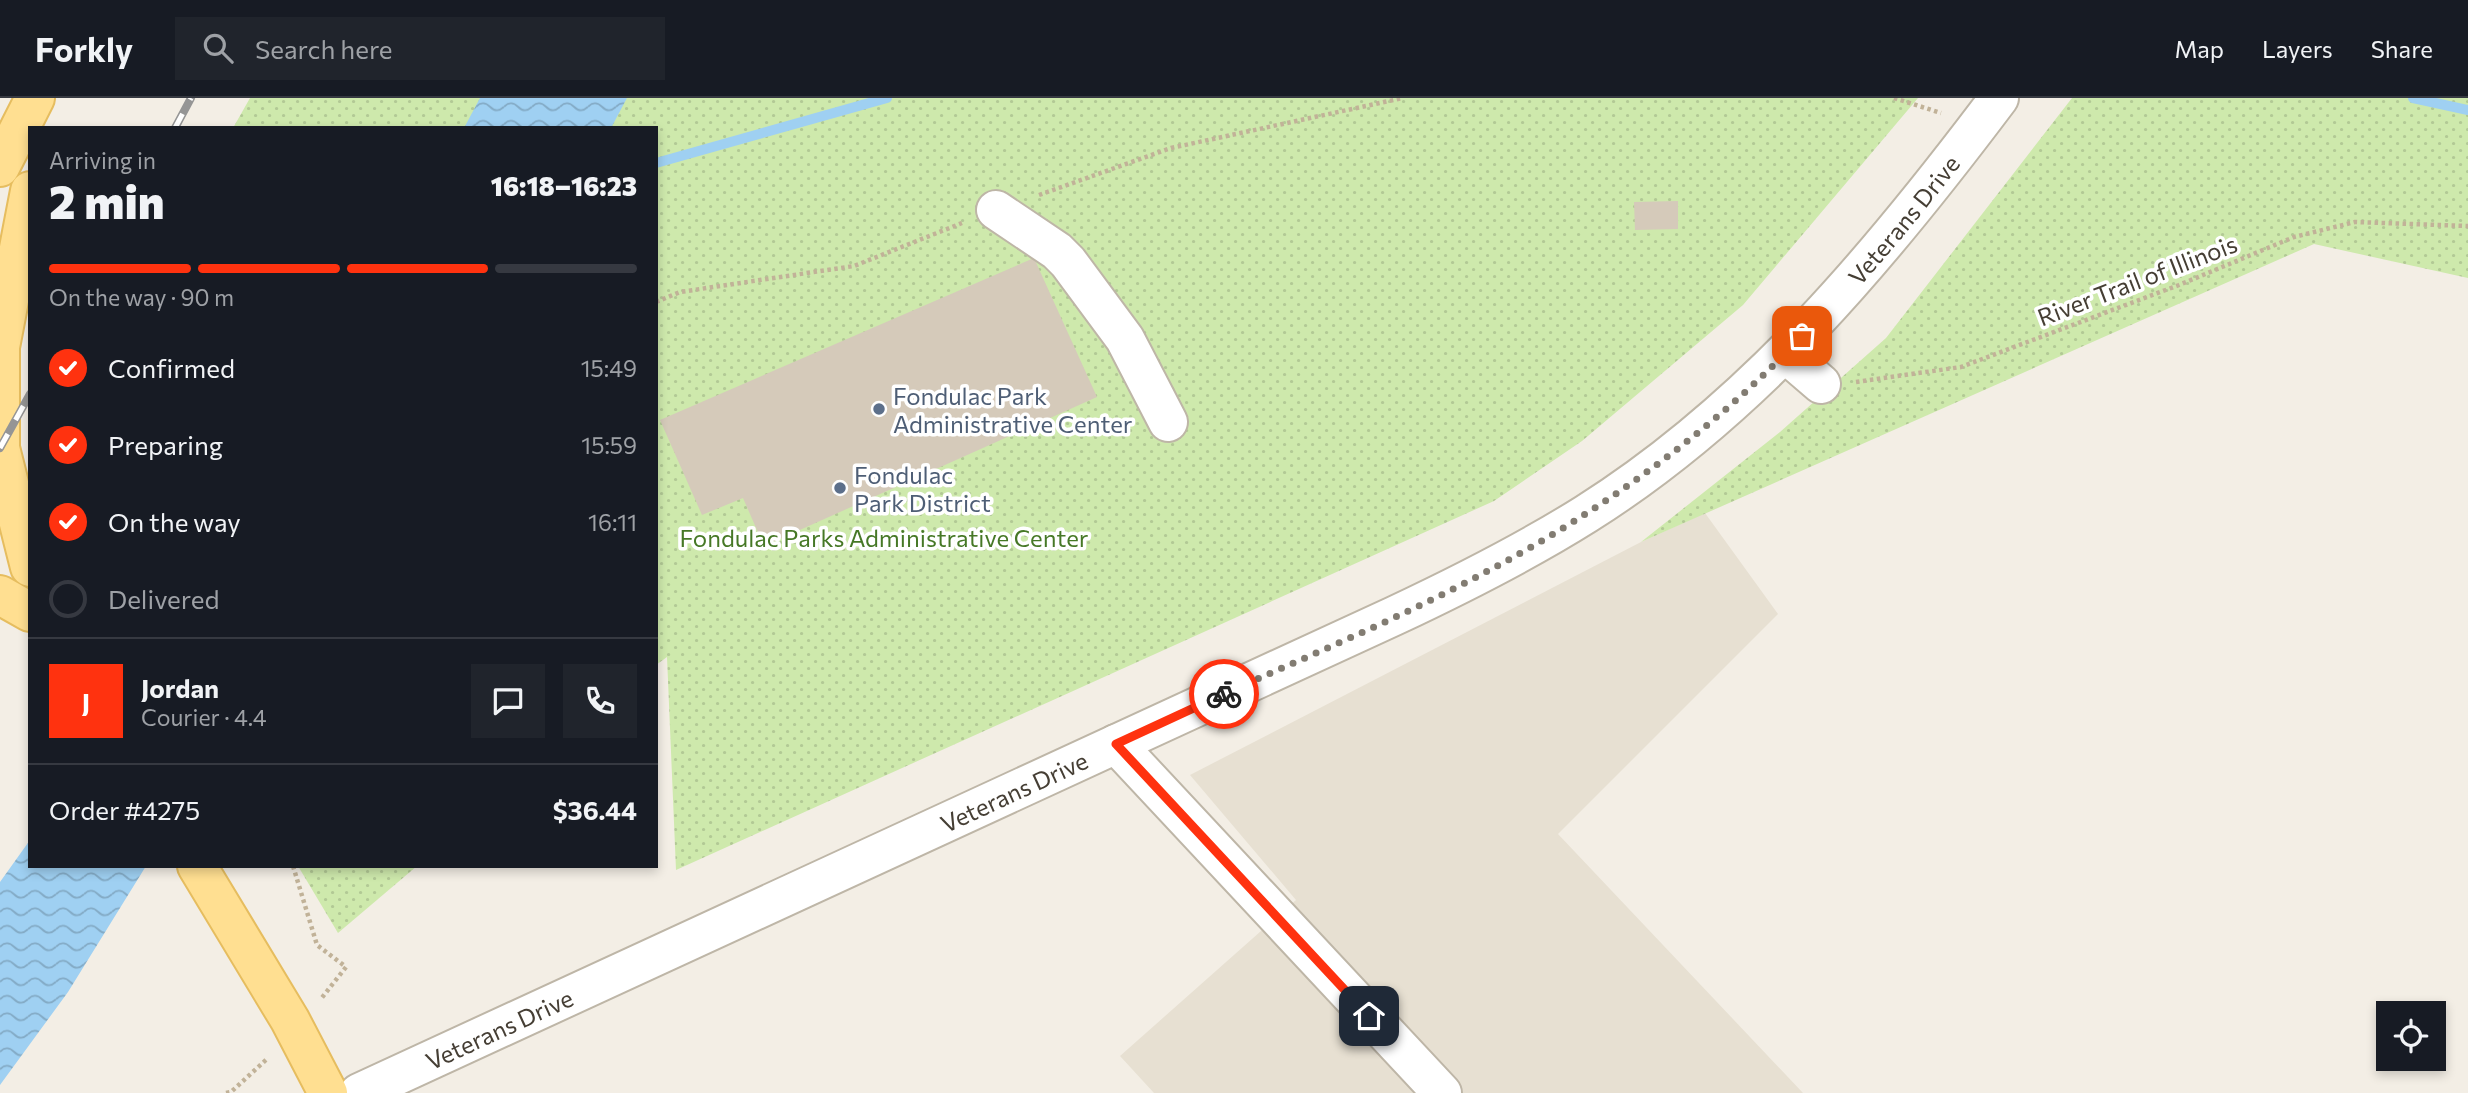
<!DOCTYPE html>
<meta charset="utf-8">
<style>
:root{--surface:#171b24;--page:#20242c;--text:#f1f3f6;--muted:#9ea1a6;--line:#363941;--accent:#ff320f}
body{margin:0;font-family:Commissioner,sans-serif;background:var(--page);color:var(--text);height:100vh;display:flex;flex-direction:column;font-size:26px;white-space:nowrap}
*{box-sizing:border-box;margin:0}
p{font-size:23px;color:var(--muted)}
.icon{flex:none;width:38px;height:38px;fill:none;stroke:currentColor;stroke-width:2;stroke-linecap:round;stroke-linejoin:round}
.map{position:relative;flex:1;overflow:hidden}
.sheet{position:absolute;left:28px;top:28px;width:630px;height:742px;display:flex;flex-direction:column;background:var(--surface);border-radius:0px;box-shadow:0 4px 10px #0003}
.sheet>*{flex:none}
.controls{position:absolute;left:2376px;top:903px;display:grid;gap:14px}
.controls a{display:grid;place-items:center;width:70px;height:70px;border-radius:0px;background:var(--surface);box-shadow:0 4px 10px #0003;font-size:35px}
.pin{position:absolute;display:grid;place-items:center;width:60px;height:60px;color:#fff;margin:-30px;border-radius:14px;box-shadow:0 4px 10px #0006}
.courier{position:absolute;display:grid;place-items:center;width:70px;height:70px;margin:-35px;border:5px solid #ff320f;border-radius:50%;background:#fff;color:#222;box-shadow:0 2px 9px #0007}
.summary em{font-style:normal;font-weight:800}
.summary div{display:flex;flex-direction:column-reverse}
.summary{display:flex;align-items:center;justify-content:space-between;height:119px;padding:0 21px}
h1{font-size:46px;font-weight:800;line-height:52px}
.bar{display:grid;grid-template-columns:repeat(4,1fr);gap:10px 7px;align-content:center;height:84px;padding:0 21px}
.bar i{height:9px;border-radius:5px;background:var(--line)}
.bar .active{background:var(--accent)}
.bar p{grid-column:span 4}
.line{display:flex;align-items:center;gap:18px;padding:0 21px;border-top:2px solid var(--line)}
.line div{flex:1}
.round{display:grid;place-items:center;flex:none;width:74px;height:74px;border-radius:0px;background:var(--page)}
ol{padding:0 21px;list-style:none}
li{display:flex;align-items:center;gap:21px;height:77px}
li p{margin-inline-start:auto}
li .icon{padding:7px;border-radius:50%;background:var(--accent);color:#fff;stroke-width:4}
li:last-child{color:var(--muted)}
li i{width:38px;height:38px;border:4px solid var(--line);border-radius:50%}
header{display:flex;align-items:center;gap:42px;box-sizing:border-box;height:98px;padding:0 35px;background:var(--surface);border-bottom:2px solid var(--line)}
header strong{font-size:33px}
nav{display:flex;gap:38px;margin-inline-start:auto;font-size:24px}
.search{width:490px;height:63px;background:var(--page);display:flex;align-items:center;gap:18px;box-sizing:border-box;padding:0 24px;border-radius:0px;color:var(--muted);font-size:26px}
.map>svg:first-child{display:block}
.residential{fill:#e7e0d2}
.park{fill:url(#park-dots)}
.water{fill:url(#water-waves)}
.lines{fill:none;stroke-linecap:round;stroke-linejoin:round}
.stream{stroke:#9fd0f2;stroke-width:10}
.building{fill:#d5caba}
.minor-casing{stroke:#beb6a7;stroke-width:42}
.major-casing{stroke:#e6bd5f;stroke-width:42}
.path{stroke:#c1b298;stroke-width:4.5;stroke-dasharray:3.5 3.5;stroke-linecap:butt}
.minor{stroke:#fff;stroke-width:38}
.major{stroke:#ffdf91;stroke-width:38}
.rail-casing{stroke:#959595;stroke-width:8}
.rail{stroke:#fff;stroke-width:5;stroke-dasharray:16;stroke-linecap:butt}
.done{stroke:#827c72;stroke-width:7;stroke-dasharray:0 12.6}
.route{stroke:#ff320f;stroke-width:9}
.service-dot{fill:#5c6f8a;stroke:#fff;stroke-width:2.5}
.labels{text-anchor:middle;dominant-baseline:central;stroke-width:7;stroke-linejoin:round;paint-order:stroke}
.street-label{font-size:24px;fill:#453e34;stroke:#fff}
.service-label{font-size:24px;fill:#4e5e75;stroke:#fff;text-anchor:start}
.park-label{font-size:24px;fill:#467826;stroke:#fff}
</style>
<header>
<strong>Forkly</strong>
<div class="search"><svg class="icon" aria-label="search" viewBox="0 0 24 24"><circle cx="10" cy="10" r="6"/><path d="M15 15l6 6"/></svg>Search here</div>
<nav><a>Map</a><a>Layers</a><a>Share</a></nav>
</header>
<div class="map">
<svg width="2468" height="995" viewBox="0 0 2468 995">
<defs>
<pattern id="park-dots" width="8" height="8" patternUnits="userSpaceOnUse" patternTransform="scale(1.75)"><rect width="8" height="8" fill="#cee9ac"/><path d="M2 2h.1M6 6h.1" fill="none" stroke="#b2c995" stroke-width="1.8" stroke-linecap="round"/></pattern>
<pattern id="water-waves" width="16" height="10" patternUnits="userSpaceOnUse" patternTransform="scale(1.75)"><rect width="16" height="10" fill="#9fd0f2"/><path d="M0 5q4-4 8 0t8 0" fill="none" stroke="#83aac5"/></pattern>
</defs>
<rect width="100%" height="100%" fill="#f3eee5"/>
<!-- residential -->
<polygon class="residential" points="1705,415 1778,516 1558,736 1803,995 1154,995 1120,958 1296,802 1190,677 1641,444"/>
<!-- park -->
<g class="park">
<polygon points="250,0 1918,0 1743,207 1582,343 1494,403 676,772 667,559 656,567 656,30 233,30"/>
<polygon points="2072,0 2468,0 2468,180 2314,146 1641,444 1780,334 1886,240"/>
<polygon points="298,768 417,768 338,835"/>
</g>
<!-- water -->
<g class="water">
<polygon points="480,0 627,0 611,30 464,30"/>
<polygon points="30,742 30,768 146,768 68,894 0,987 0,784"/>
</g>
<g class="lines">
<!-- stream -->
<g class="stream">
<polyline points="2413,0 2468,12"/>
<polyline points="656,65 887,0"/>
</g>
</g>
<!-- building -->
<g class="building">
<polygon points="1678,103 1678,131 1635,132 1634,104"/>
<polygon points="1034,160 1097,299 764,448 743,400 702,417 660,322"/>
</g>
<g class="lines">
<defs>
<g id="minor">
<polyline points="996,112 1057,153 1068,164 1125,241 1168,324"/>
<polyline points="1786,256 1821,286"/>
<polyline points="1116,646 1442,995"/>
<path id="s1" d="M359,995L1394,518C1460,487 1524,455 1586,416C1754,310 1881,157 1999,0"/>
</g>
<g id="major">
<polyline points="0,69 35,0"/>
<polyline points="30,93 0,249 0,350 30,469"/>
<polyline points="0,497 30,514"/>
<polyline points="197,768 290,922 328,995"/>
</g>
</defs>
<!-- minor casing -->
<use href="#minor" class="minor-casing"/>
<!-- major casing -->
<use href="#major" class="major-casing"/>
<!-- path -->
<g class="path">
<polyline points="1894,0 1941,15"/>
<polyline points="1039,97 1171,50 1403,0"/>
<polyline points="656,204 680,194 854,168 962,125"/>
<polyline points="1856,284 1961,269 2179,187 2294,139 2355,124 2468,128"/>
<polyline points="293,768 317,847 346,869 320,902"/>
<polyline points="226,995 231,994 268,960"/>
</g>
<!-- minor -->
<use href="#minor" class="minor"/>
<!-- major -->
<use href="#major" class="major"/>
<defs>
<g id="rail">
<polyline points="175,30 191,0"/>
<polyline points="0,350 30,296"/>
</g>
</defs>
<!-- rail casing -->
<use href="#rail" class="rail-casing"/>
<!-- rail -->
<use href="#rail" class="rail"/>
</g>
<g class="lines">
<!-- done -->
<path class="done" d="M1224,596C1310,557 1400,520 1484,475C1600,414 1712,334 1802,238"/>
<!-- route -->
<polyline class="route" points="1224,596 1116,646 1369,918"/>
</g>
<!-- markers -->
<g class="service-dot">
<circle cx="879" cy="311" r="7"/>
<circle cx="840" cy="390" r="7"/>
</g>
<g class="labels">
<!-- street labels -->
<g class="street-label">
<text stroke="none"><textPath href="#s1" startOffset="1792">Veterans Drive</textPath></text>
<text transform="translate(2137 182) rotate(-21)">River Trail of Illinois</text>
<text stroke="none"><textPath href="#s1" startOffset="721">Veterans Drive</textPath></text>
<text stroke="none"><textPath href="#s1" startOffset="154">Veterans Drive</textPath></text>
</g>
<!-- service labels -->
<g class="service-label">
<text x="893" y="297">Fondulac Park<tspan x="893" dy="28">Administrative Center</tspan></text>
<text x="854" y="376">Fondulac<tspan x="854" dy="28">Park District</tspan></text>
</g>
<!-- park labels -->
<g class="park-label">
<text x="884" y="439">Fondulac Parks Administrative Center</text>
</g>
</g>
</svg>
<div class="controls">
<a><svg class="icon" aria-label="locate" viewBox="0 0 24 24"><circle cx="12" cy="12" r="6"/><path d="M12 2v4M12 18v4M2 12h4M18 12h4"/></svg></a>
</div>
<div class="pin" style="left:1802px;top:238px;background:#ea580c"><svg class="icon" aria-label="bag" viewBox="0 0 24 24"><path d="M5 8h14l-1 12H6zM9 8a3 3 0 0 1 6 0"/></svg></div>
<div class="pin" style="left:1369px;top:918px;background:#1f2937"><svg class="icon" aria-label="home" viewBox="0 0 24 24"><path d="M3 11l9-7 9 7M6 9v11h12V9"/></svg></div>
<div class="courier" style="left:1224px;top:596px"><svg class="icon" aria-label="bike" viewBox="0 0 24 24"><circle cx="6" cy="16" r="4"/><circle cx="18" cy="16" r="4"/><path d="M6 16l4-8h5l3 8M10 8l3 8H6M13 5h3"/></svg></div>
<section class="sheet">
<div class="summary"><div><h1>2 min</h1><p>Arriving in</p></div><em>16:18–16:23</em></div>
<div class="bar"><i class="active"></i><i class="active"></i><i class="active"></i><i></i><p>On the way · 90 m</p></div>
<ol>
<li><svg class="icon" aria-label="check" viewBox="0 0 24 24"><path d="M5 12l5 5 9-10"/></svg>Confirmed<p>15:49</p></li>
<li><svg class="icon" aria-label="check" viewBox="0 0 24 24"><path d="M5 12l5 5 9-10"/></svg>Preparing<p>15:59</p></li>
<li><svg class="icon" aria-label="check" viewBox="0 0 24 24"><path d="M5 12l5 5 9-10"/></svg>On the way<p>16:11</p></li>
<li><i></i>Delivered</li>
</ol>
<div class="line" style="height:126px"><b class="round" style="background:var(--accent);color:#fff">J</b><div><b>Jordan</b><p>Courier · 4.4</p></div><a class="round"><svg class="icon" aria-label="chat" viewBox="0 0 24 24"><path d="M4 5h16v11H9l-5 4z"/></svg></a><a class="round"><svg class="icon" aria-label="phone" viewBox="0 0 24 24"><path d="M5 4h4l2 5-3 2q2 4 5 5l2-3 5 2v4C11 20 4 13 5 4z"/></svg></a></div>
<div class="line" style="height:91px"><div>Order #4275</div><b>$36.44</b></div>
</section>
</div>
